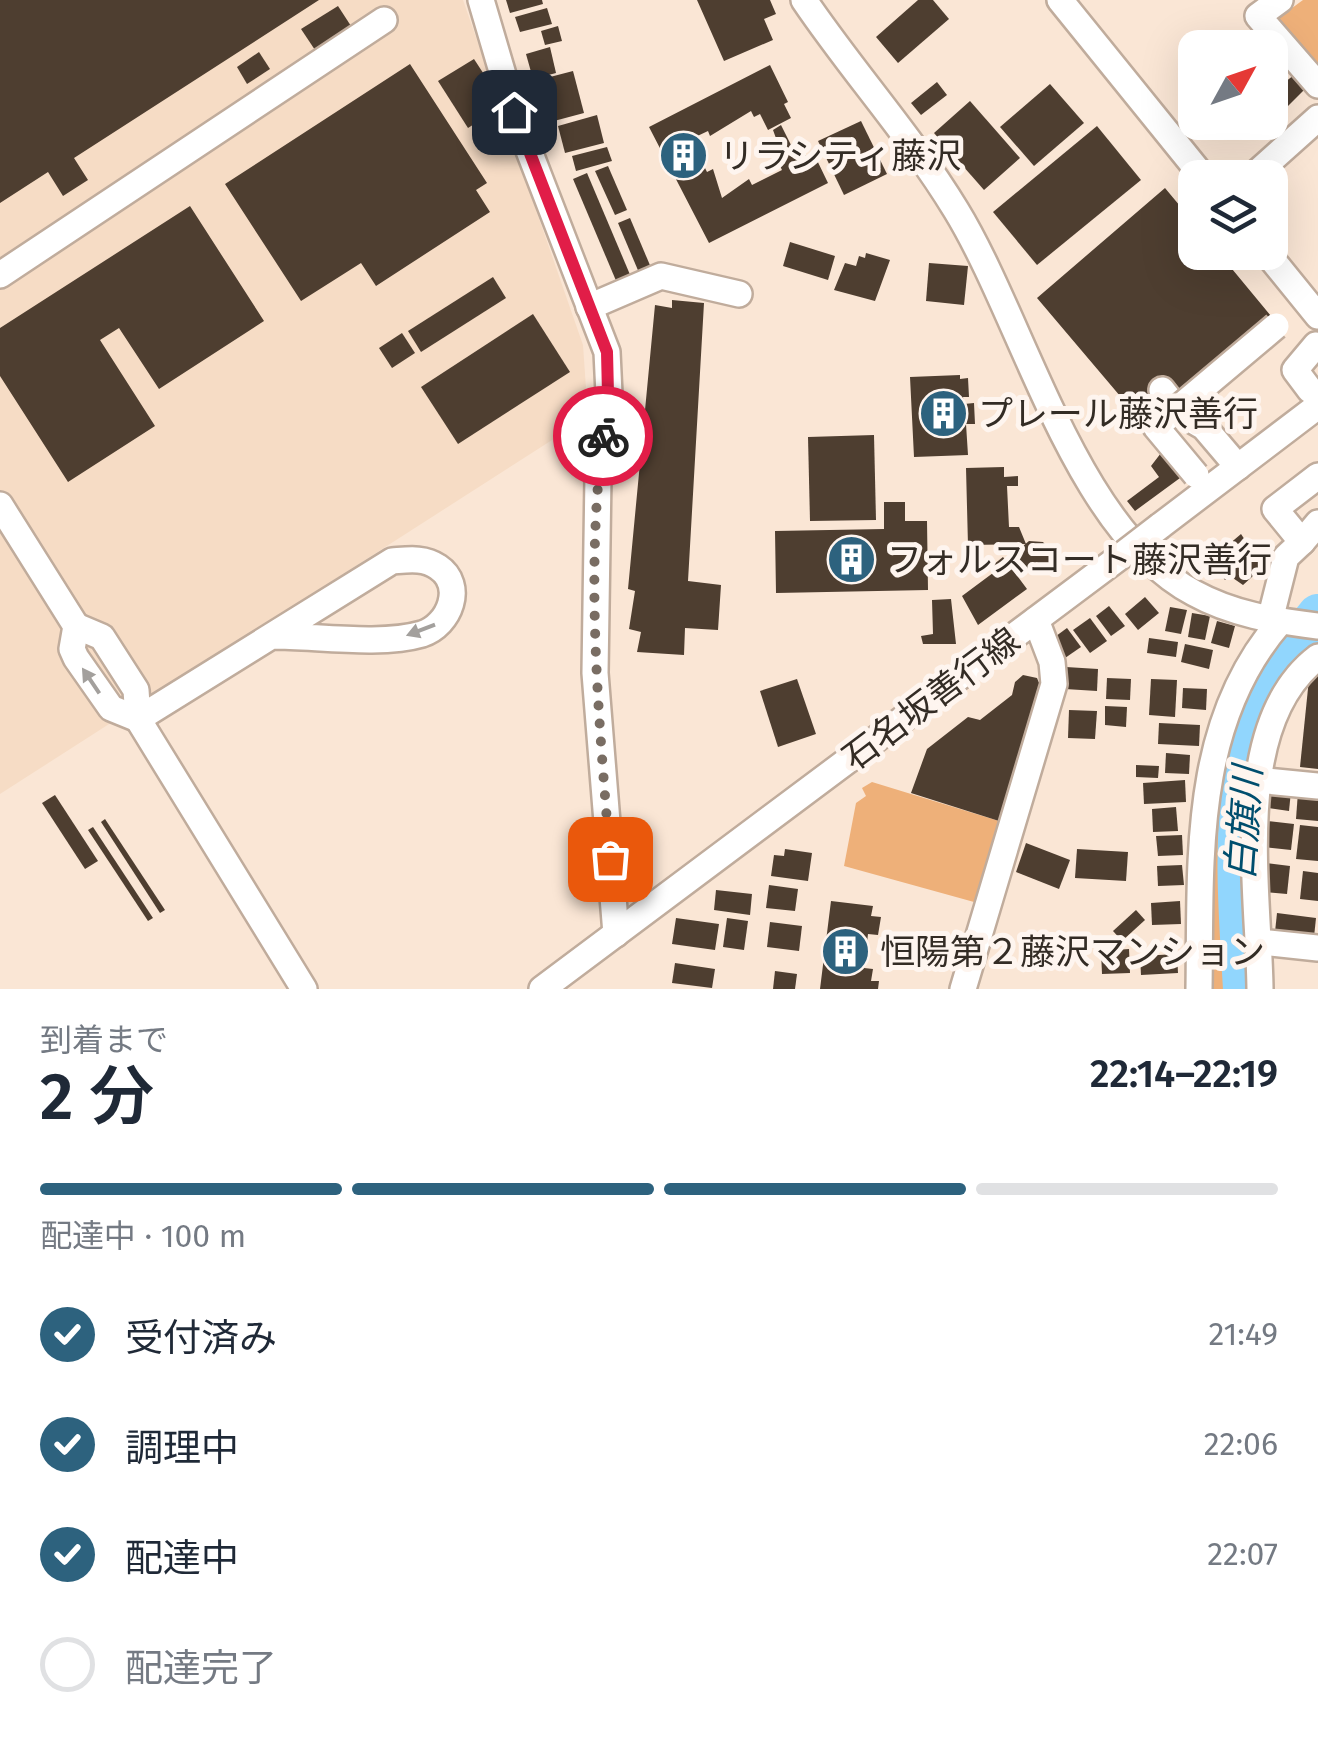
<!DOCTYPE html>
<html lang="ja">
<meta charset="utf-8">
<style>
:root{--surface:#fff;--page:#f2f2f3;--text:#1f2937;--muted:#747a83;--line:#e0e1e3;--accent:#2d627e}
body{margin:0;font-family:"Fira Sans","Noto Sans JP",sans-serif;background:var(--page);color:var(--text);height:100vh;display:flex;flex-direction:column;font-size:38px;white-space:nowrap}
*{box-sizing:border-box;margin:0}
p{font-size:32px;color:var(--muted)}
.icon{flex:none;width:55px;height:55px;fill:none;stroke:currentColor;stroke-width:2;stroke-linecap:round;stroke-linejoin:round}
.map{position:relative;height:989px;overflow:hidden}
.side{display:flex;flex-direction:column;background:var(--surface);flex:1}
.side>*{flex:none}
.needle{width:65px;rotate:50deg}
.controls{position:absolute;left:1178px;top:30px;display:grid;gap:20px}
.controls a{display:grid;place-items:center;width:110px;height:110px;border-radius:20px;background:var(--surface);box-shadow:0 10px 40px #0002;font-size:50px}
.pin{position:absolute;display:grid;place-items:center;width:85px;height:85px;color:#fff;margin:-42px;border-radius:20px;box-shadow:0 5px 15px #0006}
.courier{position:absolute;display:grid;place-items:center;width:100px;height:100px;margin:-50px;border:8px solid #e11d48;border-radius:50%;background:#fff;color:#222;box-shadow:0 2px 12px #0007}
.head em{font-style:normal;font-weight:600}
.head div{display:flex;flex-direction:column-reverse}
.head{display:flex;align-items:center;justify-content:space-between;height:170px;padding:0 40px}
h1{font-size:65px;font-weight:600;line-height:75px}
.bar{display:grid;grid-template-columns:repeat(4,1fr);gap:15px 10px;align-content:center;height:120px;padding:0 40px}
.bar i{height:12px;border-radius:8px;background:var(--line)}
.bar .selected{background:var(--accent)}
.bar p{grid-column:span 4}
ol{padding:0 40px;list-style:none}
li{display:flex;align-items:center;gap:30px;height:110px}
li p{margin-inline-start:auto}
li .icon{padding:10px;border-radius:50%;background:var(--accent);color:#fff;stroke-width:4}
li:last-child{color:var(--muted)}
li i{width:55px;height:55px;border:5px solid var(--line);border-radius:50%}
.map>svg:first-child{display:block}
.built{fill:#f6dcc5}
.green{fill:#eeb079}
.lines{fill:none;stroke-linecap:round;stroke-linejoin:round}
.river{stroke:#91d6fd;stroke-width:42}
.building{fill:#4e3e30}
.minor-casing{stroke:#c0ac9c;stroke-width:30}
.minor{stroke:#fff;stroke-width:25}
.minor-bridge-casing{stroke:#c0ac9c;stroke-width:30;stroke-linecap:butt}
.minor-bridge{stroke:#fff;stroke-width:25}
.oneway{fill:#a3a09d}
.done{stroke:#796d63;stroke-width:10;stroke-dasharray:0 18}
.route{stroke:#e11d48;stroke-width:12}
.labels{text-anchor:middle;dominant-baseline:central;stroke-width:10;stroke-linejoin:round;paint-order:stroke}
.poi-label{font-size:35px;fill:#332c25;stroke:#fef5ef;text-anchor:start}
.street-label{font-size:35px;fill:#332c25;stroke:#fef5ef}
.water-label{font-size:38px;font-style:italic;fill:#004e6e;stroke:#fef5ef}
</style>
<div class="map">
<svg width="1318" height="989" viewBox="0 0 1318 989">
<rect width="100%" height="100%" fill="#fae6d5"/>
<!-- built -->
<polygon class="built" points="0,0 463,0 583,345 588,417 0,794"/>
<!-- green -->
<g class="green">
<polygon points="1303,0 1318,0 1318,66 1277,19"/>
<path d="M1280,640L1289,643C1214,769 1228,849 1234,989H1212C1212,852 1206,772 1272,646Z"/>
<polygon points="872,782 999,821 974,902 844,866 856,803 866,796 862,788"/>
</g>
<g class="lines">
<!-- river -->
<path class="river" d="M1244,989C1236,851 1223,730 1318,615"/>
</g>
<!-- building -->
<g class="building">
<polygon points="0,0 319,0 74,158 88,180 63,196 48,172 0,203"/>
<polygon points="506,0 542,0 543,4 510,13"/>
<polygon points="697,0 770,0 776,14 764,19 773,40 724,61"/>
<polygon points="918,0 933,0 949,19 898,63 876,37"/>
<polygon points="338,6 351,26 315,50 301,29"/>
<polygon points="547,8 552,24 520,32 515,17"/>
<polygon points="558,26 562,41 545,45 541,31"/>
<polygon points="550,47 556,73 533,79 526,54"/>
<polygon points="259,52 270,69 247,84 237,67"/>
<polygon points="474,59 504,105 468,128 438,81"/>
<polygon points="410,64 487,183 476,190 490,212 376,286 361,263 301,301 225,184"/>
<polygon points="770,65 788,102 784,104 791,118 768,130 760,114 754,117 751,111 710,136 708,131 691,139 707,162 703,164 707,172 713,169 722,198 749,179 752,185 782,170 780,166 785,163 773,130 781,125 792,147 800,143 807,158 814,154 828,183 709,243 649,127"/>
<polygon points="573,71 584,113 539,125 527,83"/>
<polygon points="1270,73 1280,86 1294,75 1305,89 1270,124"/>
<polygon points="937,82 947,95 921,115 911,103"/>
<polygon points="1050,84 1084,123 1034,166 1000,127"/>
<polygon points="970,101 1020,158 984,190 934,133"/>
<polygon points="597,115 604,143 565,153 558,126"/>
<polygon points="861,121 887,174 844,195 818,141"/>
<polygon points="1097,126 1141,180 1037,265 993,212"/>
<polygon points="607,147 612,161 576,171 572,156"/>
<polygon points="608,166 627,210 615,215 595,171"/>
<polygon points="587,173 631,277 617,283 573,179"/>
<polygon points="1165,188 1195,224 1195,252 1218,252 1276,322 1148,429 1037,298"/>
<polygon points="190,206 264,321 159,389 119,328 100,340 155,426 68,482 0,376 0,328"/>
<polygon points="630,218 652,270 640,275 618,223"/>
<polygon points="790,242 835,256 828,280 783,266"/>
<polygon points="866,253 890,260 875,301 834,290 845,263 856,266 859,256 865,258"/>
<polygon points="929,263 968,266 964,305 926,301"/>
<polygon points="493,277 506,298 421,352 408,331"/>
<polygon points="672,300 704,303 688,581 721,585 718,630 685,628 684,655 637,652 641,632 629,629 635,591 628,589 655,305 672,308"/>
<polygon points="533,314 570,372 458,444 421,387"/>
<polygon points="402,333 415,353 392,368 379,348"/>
<polygon points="960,375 960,379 968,378 969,397 963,397 964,404 974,403 975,424 966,424 968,455 914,457 910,377"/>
<polygon points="874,435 876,520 810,521 808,437"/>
<polygon points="1161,453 1180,478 1135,511 1127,501 1159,477 1151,466"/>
<polygon points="1004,467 1004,477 1018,476 1018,486 1007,486 1009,527 1019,527 1026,544 968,545 966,468"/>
<polygon points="884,502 905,502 905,521 927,521 928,590 776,593 775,531 884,529"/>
<polygon points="1241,534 1263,567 1243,585 1230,576 1225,580 1217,570 1235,554 1228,545"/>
<polygon points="1029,541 1043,542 1056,557 1042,569 1037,562 1022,574 1012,555"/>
<polygon points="1003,557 1027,589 978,625 962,596 997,570 993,565"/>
<polygon points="1145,597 1159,613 1138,630 1125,614"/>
<polygon points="951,599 956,644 923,644 921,636 933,634 932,600"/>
<polygon points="1109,606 1125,626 1111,636 1096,616"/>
<polygon points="1170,607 1187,610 1181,634 1165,631"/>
<polygon points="1192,613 1210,616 1205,640 1188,637"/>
<polygon points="1090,618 1107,641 1090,653 1073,630"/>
<polygon points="1217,621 1235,626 1229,648 1211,643"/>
<polygon points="1067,628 1081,647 1065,658 1052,639"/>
<polygon points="1149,638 1178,642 1176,657 1147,653"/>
<polygon points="1185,644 1213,650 1209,669 1181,662"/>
<polygon points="1066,667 1098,669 1097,691 1065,689"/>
<polygon points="1310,669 1318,670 1318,769 1300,767"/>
<polygon points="1023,675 1037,678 1042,690 999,821 911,793 927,749 968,717 980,720 1012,695 1015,682"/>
<polygon points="1107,678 1131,679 1130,700 1106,699"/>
<polygon points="797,679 816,734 778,747 760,691"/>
<polygon points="1151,679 1177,680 1175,717 1149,715"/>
<polygon points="1183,688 1207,689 1206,710 1182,708"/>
<polygon points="1105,706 1127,707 1126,727 1105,725"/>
<polygon points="1069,710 1097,711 1095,739 1068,738"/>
<polygon points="1159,723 1200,725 1199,746 1158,744"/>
<polygon points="1166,753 1190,755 1189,774 1165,773"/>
<polygon points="1136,765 1159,766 1158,778 1136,777"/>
<polygon points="1185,780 1186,802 1144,804 1143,783"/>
<polygon points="1271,788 1291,791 1289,811 1268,808"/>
<polygon points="1298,792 1318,794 1318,821 1296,819"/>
<polygon points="55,795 98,861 85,869 42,803"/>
<polygon points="1176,807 1178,831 1153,832 1152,809"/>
<polygon points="105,819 165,910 160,913 101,822"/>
<polygon points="1267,821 1294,824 1291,850 1264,847"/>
<polygon points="1300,825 1318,827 1318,861 1296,859"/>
<polygon points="93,827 153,918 148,921 88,830"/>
<polygon points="1182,835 1183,855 1158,856 1156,836"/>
<polygon points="1026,843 1070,860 1059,889 1016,872"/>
<polygon points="785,849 812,853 808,881 771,876 774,855 784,856"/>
<polygon points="1077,849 1128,852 1126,881 1075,878"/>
<polygon points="1266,863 1290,866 1287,894 1263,892"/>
<polygon points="1182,865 1184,885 1158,886 1157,866"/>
<polygon points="1303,871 1318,873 1318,901 1300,899"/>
<polygon points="769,885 798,889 795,911 766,908"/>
<polygon points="716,890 752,894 750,915 714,910"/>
<polygon points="831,901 873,906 871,916 881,917 878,935 868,934 864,968 873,969 871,981 879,981 878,989 820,989"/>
<polygon points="1180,901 1181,924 1152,925 1151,903"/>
<polygon points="1136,910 1145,920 1122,941 1113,931"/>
<polygon points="1277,913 1316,918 1314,937 1275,932"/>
<polygon points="676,918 719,924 715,950 672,944"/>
<polygon points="727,918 748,921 744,950 723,947"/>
<polygon points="770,922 802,926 799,951 767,947"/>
<polygon points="1129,949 1130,973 1102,974 1101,951"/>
<polygon points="1177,954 1178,973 1141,975 1140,956"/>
<polygon points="675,963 715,969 712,988 672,983"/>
<polygon points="775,971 797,974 795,989 773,989"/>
</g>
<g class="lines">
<defs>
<g id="minor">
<polyline points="481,0 514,112 607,352 609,394 598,476 595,673 616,934"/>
<path d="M804,0C852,71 911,136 956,210C1024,321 1075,530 1194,593C1232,614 1275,621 1318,626"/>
<polyline points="1060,0 1204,178"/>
<polyline points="1280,0 1258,16 1318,85"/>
<polyline points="1251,178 1318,118"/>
<polyline points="1266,252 1318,316"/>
<polyline points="0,275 384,20"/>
<polyline points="589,307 661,276 739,294"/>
<polyline points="1162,390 1180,413 1204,427 1238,467"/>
<polyline points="1310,390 1295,370 1316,345"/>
<polyline points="1318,476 1275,509 1302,542 1318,523"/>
<polyline points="0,505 76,626 72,649 76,658 111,708 138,719"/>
<polyline points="1160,526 1318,406"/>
<polyline points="1270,620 1286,557 1302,542"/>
<polyline points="76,626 102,637 136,690 138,719 304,989"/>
<path d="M138,719L392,561C407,560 424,557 438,567C465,585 450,625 422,634C381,646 316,636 273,636"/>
<polyline points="1256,780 1318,786"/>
<polyline points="1260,942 1318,948"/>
<polyline points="542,989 1121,556"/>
<polyline points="963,989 1054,684 1052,662 1036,620"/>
<path d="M1199,989C1201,862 1191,724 1280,622"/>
<path d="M1260,989C1259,892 1229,724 1318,657"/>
</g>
</defs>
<!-- minor casing -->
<use href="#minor" class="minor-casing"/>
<!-- minor -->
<use href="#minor" class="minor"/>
<defs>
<g id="minor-bridge">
<polyline points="1196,475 1156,427 1276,326"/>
<polyline points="1121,556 1160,526"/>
</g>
</defs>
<!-- minor-bridge casing -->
<use href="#minor-bridge" class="minor-bridge-casing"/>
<!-- minor-bridge -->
<use href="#minor-bridge" class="minor-bridge"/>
</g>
<!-- one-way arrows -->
<defs><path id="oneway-solid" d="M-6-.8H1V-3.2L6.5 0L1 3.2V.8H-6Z" transform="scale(2.5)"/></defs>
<g class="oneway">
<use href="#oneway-solid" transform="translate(421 630) rotate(159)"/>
<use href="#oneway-solid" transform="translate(91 681) rotate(-124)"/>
</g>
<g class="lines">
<!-- done -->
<path class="done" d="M603,436C585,577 599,718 610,859"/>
<!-- route -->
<polyline class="route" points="514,112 607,352 608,394 603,436"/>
</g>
<!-- icons -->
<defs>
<symbol id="building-disc" viewBox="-11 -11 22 22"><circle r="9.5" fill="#2d627e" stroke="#fef5ef"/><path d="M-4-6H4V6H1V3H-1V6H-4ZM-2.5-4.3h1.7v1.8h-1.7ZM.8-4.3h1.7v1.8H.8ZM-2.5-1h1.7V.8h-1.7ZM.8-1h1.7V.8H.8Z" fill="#fff"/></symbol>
</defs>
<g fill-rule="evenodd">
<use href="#building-disc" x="656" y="128" width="55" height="55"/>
<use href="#building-disc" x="916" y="386" width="55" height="55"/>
<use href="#building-disc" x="824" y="532" width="55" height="55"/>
<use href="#building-disc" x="818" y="924" width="55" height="55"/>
</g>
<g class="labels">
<!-- poi labels -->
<g class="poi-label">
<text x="719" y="156">リラシティ藤沢</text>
<text x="978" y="414">プレール藤沢善行</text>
<text x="887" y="560">フォルスコート藤沢善行</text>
<text x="880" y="952">恒陽第２藤沢マンション</text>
</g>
<!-- street labels -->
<g class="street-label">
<text transform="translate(931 699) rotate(-37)">石名坂善行線</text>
</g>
<!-- water labels -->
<g class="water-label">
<text transform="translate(1244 823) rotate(-86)">白旗川</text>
</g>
</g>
</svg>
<div class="controls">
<a><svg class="needle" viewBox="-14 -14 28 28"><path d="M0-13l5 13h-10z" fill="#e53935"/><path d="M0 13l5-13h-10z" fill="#747a83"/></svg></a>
<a><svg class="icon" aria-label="layers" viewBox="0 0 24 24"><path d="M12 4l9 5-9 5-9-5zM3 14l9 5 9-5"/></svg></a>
</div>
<div class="pin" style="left:610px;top:859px;background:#ea580c"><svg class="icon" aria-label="bag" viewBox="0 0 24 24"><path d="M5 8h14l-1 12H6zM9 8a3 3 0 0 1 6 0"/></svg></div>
<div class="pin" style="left:514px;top:112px;background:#1f2937"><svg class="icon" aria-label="home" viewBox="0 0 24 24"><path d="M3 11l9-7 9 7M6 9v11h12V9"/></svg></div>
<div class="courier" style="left:603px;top:436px"><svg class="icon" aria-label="bike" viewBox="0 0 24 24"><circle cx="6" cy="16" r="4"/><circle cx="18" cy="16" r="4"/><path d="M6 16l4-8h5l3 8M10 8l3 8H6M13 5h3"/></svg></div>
</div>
<section class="side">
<div class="head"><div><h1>2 分</h1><p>到着まで</p></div><em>22:14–22:19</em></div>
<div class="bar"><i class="selected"></i><i class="selected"></i><i class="selected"></i><i></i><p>配達中 · 100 m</p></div>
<ol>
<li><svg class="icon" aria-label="check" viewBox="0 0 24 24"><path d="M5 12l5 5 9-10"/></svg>受付済み<p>21:49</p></li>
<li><svg class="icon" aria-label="check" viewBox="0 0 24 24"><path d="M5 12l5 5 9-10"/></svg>調理中<p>22:06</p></li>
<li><svg class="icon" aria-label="check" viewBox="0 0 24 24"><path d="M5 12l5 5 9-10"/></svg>配達中<p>22:07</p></li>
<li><i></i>配達完了</li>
</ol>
</section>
